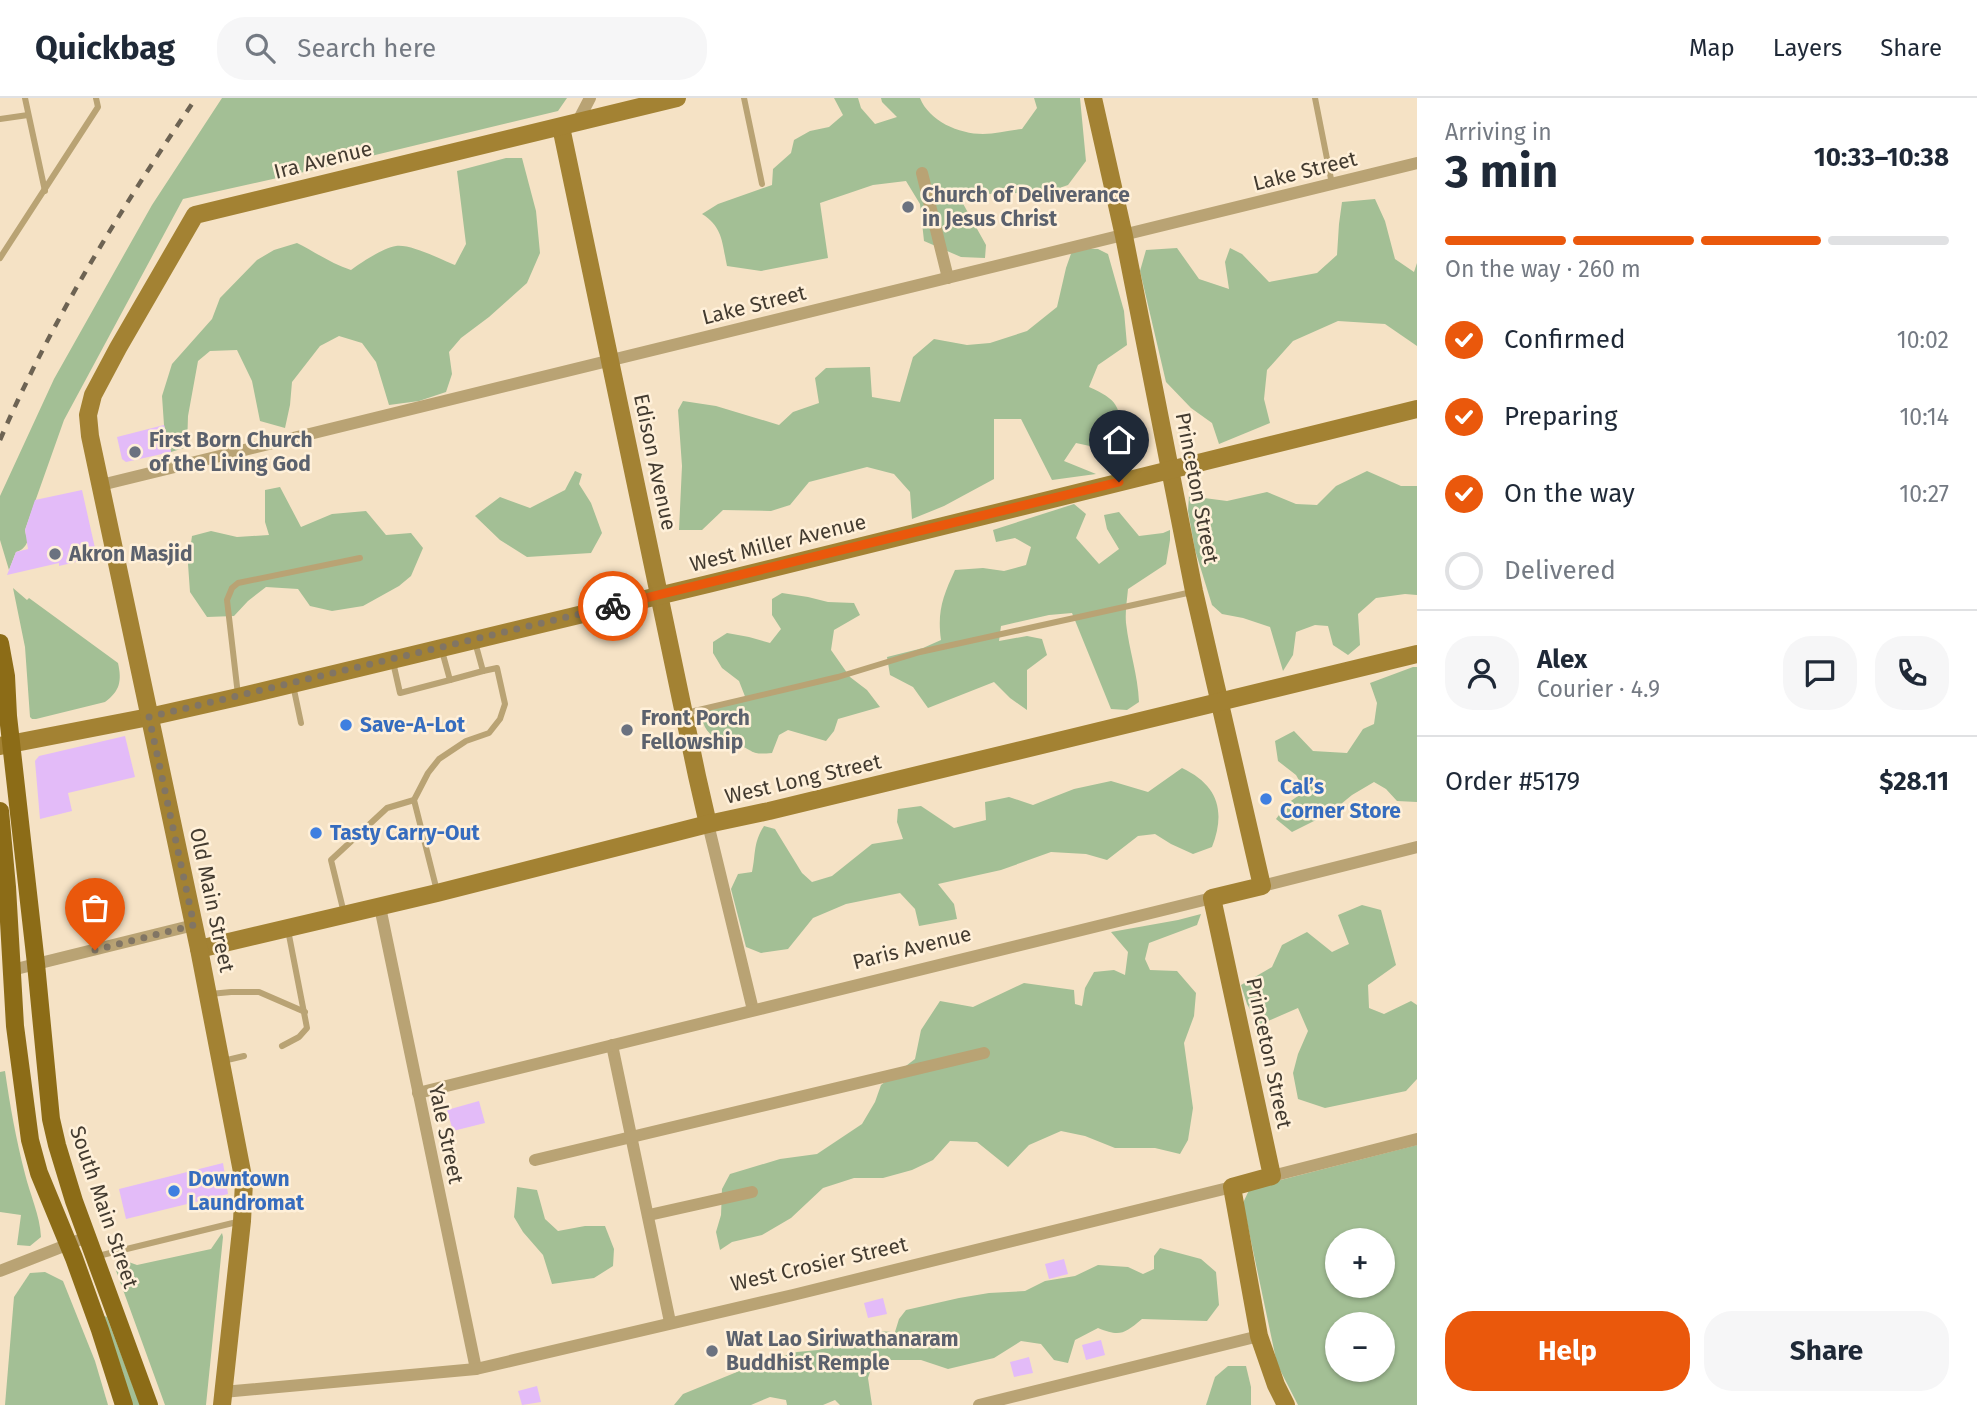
<!DOCTYPE html>
<meta charset="utf-8">
<style>
:root{--surface:#fff;--page:#f6f6f7;--text:#1f2937;--muted:#747a83;--line:#e0e1e3;--accent:#ea580c}
body{margin:0;font-family:"Fira Sans",sans-serif;background:var(--page);color:var(--text);height:100vh;display:flex;flex-direction:column;font-size:26px;white-space:nowrap}
*{box-sizing:border-box;margin:0}
p{font-size:23px;color:var(--muted)}
.icon{flex:none;width:38px;height:38px;fill:none;stroke:currentColor;stroke-width:2;stroke-linecap:round;stroke-linejoin:round}
.map{position:relative;flex:1;overflow:hidden}
.side{display:flex;flex-direction:column;background:var(--surface);width:560px}
.side>*{flex:none}
.tools{position:absolute;left:1325px;top:1130px;display:grid;gap:14px}
.tools a{display:grid;place-items:center;width:70px;height:70px;border-radius:50%;background:var(--surface);box-shadow:0 2px 5px #0004;font-size:35px}
.pin{position:absolute;display:grid;place-items:center;width:60px;height:60px;color:#fff;margin:-72px -30px;border-radius:50% 50% 50% 0;rotate:-45deg;box-shadow:0 0 7px #0007}
.pin .icon{rotate:45deg}
.courier{position:absolute;display:grid;place-items:center;width:70px;height:70px;margin:-35px;border:5px solid #ea580c;border-radius:50%;background:#fff;color:#222;box-shadow:0 2px 9px #0007}
.headline em{font-style:normal;font-weight:700}
.headline div{display:flex;flex-direction:column-reverse}
.headline{display:flex;align-items:center;justify-content:space-between;height:119px;padding:0 28px}
h1{font-size:46px;font-weight:700;line-height:52px}
.bar{display:grid;grid-template-columns:repeat(4,1fr);gap:10px 7px;align-content:center;height:84px;padding:0 28px}
.bar i{height:9px;border-radius:5px;background:var(--line)}
.bar .active{background:var(--accent)}
.bar p{grid-column:span 4}
.line{display:flex;align-items:center;gap:18px;padding:0 28px;border-top:2px solid var(--line)}
.line div{flex:1}
.round{display:grid;place-items:center;flex:none;width:74px;height:74px;border-radius:28px;background:var(--page)}
ol{padding:0 28px;list-style:none}
li{display:flex;align-items:center;gap:21px;height:77px}
li p{margin-inline-start:auto}
li .icon{padding:7px;border-radius:50%;background:var(--accent);color:#fff;stroke-width:4}
li:last-child{color:var(--muted)}
li i{width:38px;height:38px;border:4px solid var(--line);border-radius:50%}
.cta{display:flex;gap:14px;margin-top:auto;padding:14px 28px}
.cta a{flex:1;height:80px;border-radius:28px;background:var(--accent);color:#fff;font-size:28px;font-weight:700;line-height:80px;text-align:center}
.cta a+a{background:var(--page);color:var(--text)}
header{display:flex;align-items:center;gap:42px;box-sizing:border-box;height:98px;padding:0 35px;background:var(--surface);border-bottom:2px solid var(--line)}
header strong{font-size:33px}
nav{display:flex;gap:38px;margin-inline-start:auto;font-size:24px}
.search{width:490px;height:63px;background:var(--page);display:flex;align-items:center;gap:18px;box-sizing:border-box;padding:0 24px;border-radius:28px;color:var(--muted);font-size:26px}
main{display:flex;flex:1;min-height:0}
.map>svg:first-child{display:block}
.green{fill:#a3bf95;fill-rule:evenodd}
.building{fill:#e3bbf8}
.lines{fill:none;stroke-linecap:round;stroke-linejoin:round}
.lane{stroke:#b9a374;stroke-width:6}
.street{stroke:#b9a374;stroke-width:12}
.secondary{stroke:#a38233;stroke-width:18}
.primary{stroke:#8c6c17;stroke-width:18}
.rail{stroke:#6d6353;stroke-width:4.5;stroke-dasharray:9 9;stroke-linecap:butt}
.done{stroke:#817564;stroke-width:7;stroke-dasharray:0 12.6}
.route{stroke:#ea580c;stroke-width:9}
.worship-dot{fill:#6b7280;stroke:#fff0d9;stroke-width:2.5}
.shop-dot{fill:#3f7fe0;stroke:#fff0d9;stroke-width:2.5}
.labels{text-anchor:middle;dominant-baseline:central;stroke-width:5;stroke-linejoin:round;paint-order:stroke}
.street-label{font-size:21px;fill:#433b30;stroke:#fff0d9}
.worship-label{font-size:21px;font-weight:bold;fill:#5b616d;stroke:#fff0d9;text-anchor:start}
.shop-label{font-size:21px;font-weight:bold;fill:#366cbe;stroke:#fff0d9;text-anchor:start}
</style>
<header>
<strong>Quickbag</strong>
<div class="search"><svg class="icon" aria-label="search" viewBox="0 0 24 24"><circle cx="10" cy="10" r="6"/><path d="M15 15l6 6"/></svg>Search here</div>
<nav><a>Map</a><a>Layers</a><a>Share</a></nav>
</header>
<main>
<div class="map">
<svg width="1417" height="1307" viewBox="0 0 1417 1307">
<rect width="100%" height="100%" fill="#f5e2c5"/>
<!-- green -->
<g class="green">
<path d="M222,0H567L558,13L313,72L183,101L64,322L25,432L26,437L30,436C27,445 26,451 16,454L9,472L0,442V398L54,281L152,107Z"/>
<path d="M834,0H858L861,10L875,26L897,19L882,4L881,0H920C929,23 959,36 983,36C996,36 1009,32 1022,31L1037,10L1034,0H1080L1086,63L1068,87L1048,94L989,96L961,102L986,147L985,160L961,159L924,143L920,106L906,83L873,87L820,105L828,160L761,173L727,168C722,145 723,129 702,116L718,106L772,87L773,71L791,55L794,42L810,33L829,29L843,17Z"/>
<path d="M506,60H522L536,113L540,155L527,185L489,219L461,240L449,254L452,276L446,294L419,303L389,307L376,264L362,245L339,238L320,248L292,284L290,307L285,330L260,323L252,283L237,252L210,253L198,263L188,318L187,349L171,354L164,327L162,298L172,266L212,221L220,200L257,162L274,152L297,145C315,154 332,166 351,172C362,164 383,150 396,148C411,146 440,161 455,167L466,146L457,73Z"/>
<polygon points="1375,101 1385,123 1395,161 1414,174 1417,165 1417,248 1385,226 1338,223 1293,243 1267,272 1264,301 1270,325 1219,346 1212,325 1191,310 1166,284 1140,173 1146,152 1177,150 1199,181 1229,191 1225,164 1230,150 1242,156 1269,184 1317,175 1337,157 1339,126 1342,104"/>
<path d="M1073,150L1098,151L1108,156L1124,213L1127,247L1098,267L1089,289C1118,302 1119,307 1123,338L1099,350L1076,345L1064,363L1096,376L1052,382L1021,321H994V381L944,408L912,421L910,394L894,376L867,369L809,384L790,407L771,413L723,412L702,432H679L682,368L678,312L683,303L716,308L779,327L793,314L819,305L815,280L826,270L870,269L872,299L900,304L913,259L934,241L967,247L990,245L1027,233L1057,209L1066,170Z"/>
<polygon points="575,373 582,376 579,386 591,405 602,435 591,455 527,459 500,442 475,418 500,399 530,410 565,392"/>
<polygon points="1367,373 1401,388 1417,388 1417,497 1405,496 1376,500 1358,516 1360,547 1348,557 1333,547 1328,528 1315,527 1296,534 1293,557 1283,573 1270,529 1243,520 1222,516 1212,507 1195,452 1188,413 1189,398 1227,403 1267,394 1296,406 1317,407 1336,388"/>
<polygon points="280,389 301,429 332,416 366,413 386,437 411,435 423,450 411,478 399,488 363,508 332,513 310,508 298,491 266,489 248,503 234,518 207,519 190,494 188,466 192,438 211,433 237,439 269,437 265,424 265,392"/>
<path d="M1074,406L1086,416L1076,440L1099,466L1119,451L1107,431L1104,417L1119,414L1139,438L1163,435L1170,432V442L1166,466L1128,491C1127,502 1125,514 1126,525C1129,552 1138,577 1139,604L1127,612L1111,611L1072,515L1049,517L1001,528L999,543L1027,538L1042,541L1047,557L1027,572V612L1010,600L994,584L928,610L913,589L890,577L887,559L923,550L941,542C937,513 943,498 955,472L983,470L1004,473L1026,467L1031,449L1015,440L996,444L993,432Z"/>
<path d="M13,490L27,502L29,500L118,565C122,583 120,593 105,604L36,621H32L30,619L25,549Z"/>
<path d="M782,495L808,499L828,504L854,505L860,517L834,532L831,552L850,579L867,592L880,609L838,621L834,633L826,643L788,632L779,637L772,655C751,657 756,654 739,647C733,645 727,645 722,643C708,638 700,626 702,611L746,601L739,583L722,570L713,555V544L727,535L749,539L770,545L781,531L772,517V501Z"/>
<polygon points="1413,569 1417,569 1417,704 1397,703 1386,691 1374,684 1352,697 1330,715 1292,734 1276,721 1288,705 1305,693 1296,677 1278,663 1275,643 1294,633 1313,653 1347,655 1363,631 1374,626 1377,605 1370,585"/>
<path d="M1182,670C1218,687 1226,713 1212,749L1193,756L1171,746L1155,736L1138,738L1107,762L1086,756L1051,754L1001,772L938,786L954,806L957,821L919,828L915,811L900,795L846,806L813,820L788,851L761,855L746,849L731,791L738,776L752,774C756,755 753,745 764,728L775,731L802,775L812,784L832,778L872,746L903,741L897,724L898,711L921,708L954,730L986,722L985,704L1009,699L1033,707L1074,691L1111,683L1148,694Z"/>
<polygon points="1362,807 1381,812 1396,867 1368,887 1369,910 1384,916 1411,903 1417,907 1417,981 1406,993 1325,1010 1298,1001 1293,975 1298,956 1308,933 1298,910 1259,927 1247,906 1241,887 1272,869 1282,847 1307,834 1332,854 1349,846 1338,817"/>
<polygon points="1201,816 1197,827 1149,845 1145,861 1150,872 1177,873 1196,895 1194,918 1184,945 1193,1010 1188,1042 1180,1056 1155,1050 1115,1050 1085,1038 1061,1033 1029,1047 1008,1069 977,1044 950,1043 933,1062 912,1072 883,1080 854,1080 823,1090 791,1120 762,1137 732,1144 720,1152 716,1134 721,1117 722,1091 730,1076 780,1061 817,1056 862,1026 875,1004 881,987 915,961 921,932 940,903 973,909 1024,885 1074,892 1075,906 1082,908 1085,890 1094,874 1114,872 1125,877 1128,854 1111,834 1178,822"/>
<path d="M5,973C10,1008 16,1041 25,1076C30,1097 40,1117 41,1139L30,1148L17,1147L21,1117L0,1114V974Z"/>
<path d="M1417,1047V1307H1298L1277,1266L1243,1105L1250,1090ZM1337,1143H1382V1188H1337ZM1337,1227H1382V1272H1337Z"/>
<polygon points="517,1089 537,1092 545,1121 558,1133 585,1128 605,1128 614,1151 613,1168 594,1180 552,1186 543,1157 523,1134 514,1119"/>
<polygon points="222,1135 223,1139 206,1307 165,1307 114,1167 123,1162 137,1167 211,1151"/>
<path d="M1160,1150L1201,1161L1216,1174L1219,1207L1207,1223L1142,1221C1124,1236 1120,1239 1098,1230L1075,1242L1068,1265L1054,1262L1041,1246L1021,1243L994,1260L948,1271L921,1262H874L868,1280L872,1307H840L835,1302L823,1307H787L786,1302L770,1299L751,1307H674L683,1296L759,1265L797,1254L818,1252L851,1243L873,1233L895,1234L899,1221L906,1212L959,1200L989,1195L1025,1193L1045,1183L1075,1178L1098,1167L1128,1169L1143,1176L1154,1171V1158Z"/>
<polygon points="45,1174 63,1183 95,1263 108,1307 5,1307 14,1199 30,1175"/>
<polygon points="104,1218 107,1219 140,1307 132,1307 122,1272 103,1220"/>
<polygon points="1228,1268 1246,1268 1251,1289 1251,1307 1206,1307 1215,1279"/>
</g>
<!-- building -->
<g class="building">
<polygon points="164,327 171,354 126,364 122,361 117,339"/>
<polygon points="82,392 97,459 59,468 59,465 7,477 16,454 28,451 25,432 35,402"/>
<polygon points="125,638 135,679 68,695 72,713 40,721 35,663 39,658"/>
<polygon points="479,1003 485,1025 453,1033 447,1012"/>
<polygon points="223,1065 228,1096 126,1121 119,1091"/>
<polygon points="1064,1161 1068,1176 1049,1181 1045,1166"/>
<polygon points="883,1200 887,1216 868,1220 864,1205"/>
<polygon points="1101,1242 1105,1257 1086,1262 1082,1247"/>
<polygon points="1029,1259 1033,1275 1014,1279 1010,1264"/>
<polygon points="537,1288 541,1304 522,1307 518,1293"/>
</g>
<g class="lines">
<!-- lane -->
<g class="lane">
<polyline points="25,0 45,93"/>
<polyline points="744,0 762,86"/>
<polyline points="1315,0 1332,86"/>
<polyline points="0,21 28,17"/>
<polyline points="0,160 98,9 96,0"/>
<polyline points="442,553 450,582 483,573"/>
<polyline points="393,564 400,595 450,582"/>
<polyline points="293,587 301,625"/>
<polyline points="238,597 227,502 232,490 238,485 360,460"/>
<polyline points="686,615 838,579 920,554 1192,494"/>
<polyline points="437,793 414,702 428,675 439,661 466,643 489,635 500,621 505,606 497,570 483,573 475,544"/>
<polyline points="344,815 331,762 387,710 414,702"/>
<polyline points="210,896 231,894 259,894 305,914"/>
<polyline points="282,948 299,939 307,930 288,832"/>
<polyline points="223,963 244,958"/>
<polyline points="98,1158 241,1123"/>
</g>
<!-- street -->
<g class="street">
<polyline points="577,25 590,0"/>
<polyline points="922,75 948,180"/>
<polyline points="101,387 1417,65"/>
<polyline points="708,726 753,912"/>
<polyline points="1262,788 1417,749"/>
<polyline points="380,809 476,1271"/>
<polyline points="12,872 194,827"/>
<polyline points="612,947 670,1224"/>
<polyline points="418,995 1212,800"/>
<polyline points="535,1062 984,955"/>
<polyline points="1272,1078 1417,1041"/>
<polyline points="649,1117 752,1094"/>
<polyline points="0,1173 87,1139"/>
<polyline points="223,1294 476,1271 793,1197 1232,1089"/>
<polyline points="979,1307 1259,1238"/>
</g>
<!-- secondary -->
<g class="secondary">
<polyline points="1093,0 1124,138 1194,493 1262,788 1212,800 1272,1078 1232,1089 1259,1238 1276,1287 1286,1307"/>
<polyline points="561,29 697,678 708,726"/>
<polyline points="0,648 149,619 238,599 708,486 1417,311"/>
<polyline points="199,851 437,795 708,726 769,713 1417,556"/>
<polyline points="222,1307 242,1123 244,1084 199,851 90,338 88,317 93,297 118,250 195,117 677,0"/>
</g>
<!-- primary -->
<g class="primary">
<polyline points="0,545 6,578 8,618 36,866 51,1021 57,1047 74,1103 149,1307"/>
<polyline points="0,713 7,789 15,928 30,1042 39,1075 74,1160 100,1232 124,1307"/>
</g>
<!-- rail -->
<path class="rail" d="M0,342C52,221 122,109 196,0"/>
</g>
<g class="lines">
<!-- done -->
<polyline class="done" points="95,852 194,827 149,619 613,508"/>
<!-- route -->
<polyline class="route" points="613,508 1119,384"/>
</g>
<!-- markers -->
<g class="worship-dot">
<circle cx="908" cy="109" r="7"/>
<circle cx="135" cy="354" r="7"/>
<circle cx="55" cy="456" r="7"/>
<circle cx="627" cy="632" r="7"/>
<circle cx="712" cy="1253" r="7"/>
</g>
<g class="shop-dot">
<circle cx="346" cy="627" r="7"/>
<circle cx="1266" cy="701" r="7"/>
<circle cx="316" cy="735" r="7"/>
<circle cx="174" cy="1093" r="7"/>
</g>
<g class="labels">
<!-- street labels -->
<g class="street-label">
<text transform="translate(323 62) rotate(-14)">Ira Avenue</text>
<text transform="translate(1305 73) rotate(-14)">Lake Street</text>
<text transform="translate(754 207) rotate(-14)">Lake Street</text>
<text transform="translate(655 364) rotate(78)">Edison Avenue</text>
<text transform="translate(1197 390) rotate(79)">Princeton Street</text>
<text transform="translate(778 445) rotate(-14)">West Miller Avenue</text>
<text transform="translate(803 681) rotate(-13)">West Long Street</text>
<text transform="translate(212 802) rotate(78)">Old Main Street</text>
<text transform="translate(912 850) rotate(-14)">Paris Avenue</text>
<text transform="translate(1269 955) rotate(78)">Princeton Street</text>
<text transform="translate(446 1036) rotate(78)">Yale Street</text>
<text transform="translate(104 1109) rotate(71)">South Main Street</text>
<text transform="translate(819 1166) rotate(-13)">West Crosier Street</text>
</g>
<!-- worship labels -->
<g class="worship-label">
<text x="922" y="97">Church of Deliverance<tspan x="922" dy="24">in Jesus Christ</tspan></text>
<text x="149" y="342">First Born Church<tspan x="149" dy="24">of the Living God</tspan></text>
<text x="69" y="456">Akron Masjid</text>
<text x="641" y="620">Front Porch<tspan x="641" dy="24">Fellowship</tspan></text>
<text x="726" y="1241">Wat Lao Siriwathanaram<tspan x="726" dy="24">Buddhist Remple</tspan></text>
</g>
<!-- shop labels -->
<g class="shop-label">
<text x="360" y="627">Save-A-Lot</text>
<text x="1280" y="689">Cal’s<tspan x="1280" dy="24">Corner Store</tspan></text>
<text x="330" y="735">Tasty Carry-Out</text>
<text x="188" y="1081">Downtown<tspan x="188" dy="24">Laundromat</tspan></text>
</g>
</g>
</svg>
<div class="tools">
<a>+</a>
<a>−</a>
</div>
<div class="pin" style="left:95px;top:852px;background:#ea580c"><svg class="icon" aria-label="bag" viewBox="0 0 24 24"><path d="M5 8h14l-1 12H6zM9 8a3 3 0 0 1 6 0"/></svg></div>
<div class="pin" style="left:1119px;top:384px;background:#1f2937"><svg class="icon" aria-label="home" viewBox="0 0 24 24"><path d="M3 11l9-7 9 7M6 9v11h12V9"/></svg></div>
<div class="courier" style="left:613px;top:508px"><svg class="icon" aria-label="bike" viewBox="0 0 24 24"><circle cx="6" cy="16" r="4"/><circle cx="18" cy="16" r="4"/><path d="M6 16l4-8h5l3 8M10 8l3 8H6M13 5h3"/></svg></div>
</div>
<section class="side">
<div class="headline"><div><h1>3 min</h1><p>Arriving in</p></div><em>10:33–10:38</em></div>
<div class="bar"><i class="active"></i><i class="active"></i><i class="active"></i><i></i><p>On the way · 260 m</p></div>
<ol>
<li><svg class="icon" aria-label="check" viewBox="0 0 24 24"><path d="M5 12l5 5 9-10"/></svg>Confirmed<p>10:02</p></li>
<li><svg class="icon" aria-label="check" viewBox="0 0 24 24"><path d="M5 12l5 5 9-10"/></svg>Preparing<p>10:14</p></li>
<li><svg class="icon" aria-label="check" viewBox="0 0 24 24"><path d="M5 12l5 5 9-10"/></svg>On the way<p>10:27</p></li>
<li><i></i>Delivered</li>
</ol>
<div class="line" style="height:126px"><a class="round"><svg class="icon" aria-label="person" viewBox="0 0 24 24"><circle cx="12" cy="8" r="4"/><path d="M4 21q1-7 8-7t8 7"/></svg></a><div><b>Alex</b><p>Courier · 4.9</p></div><a class="round"><svg class="icon" aria-label="chat" viewBox="0 0 24 24"><path d="M4 5h16v11H9l-5 4z"/></svg></a><a class="round"><svg class="icon" aria-label="phone" viewBox="0 0 24 24"><path d="M5 4h4l2 5-3 2q2 4 5 5l2-3 5 2v4C11 20 4 13 5 4z"/></svg></a></div>
<div class="line" style="height:91px"><div>Order #5179</div><b>$28.11</b></div>
<div class="cta"><a>Help</a><a>Share</a></div>
</section>
</main>
